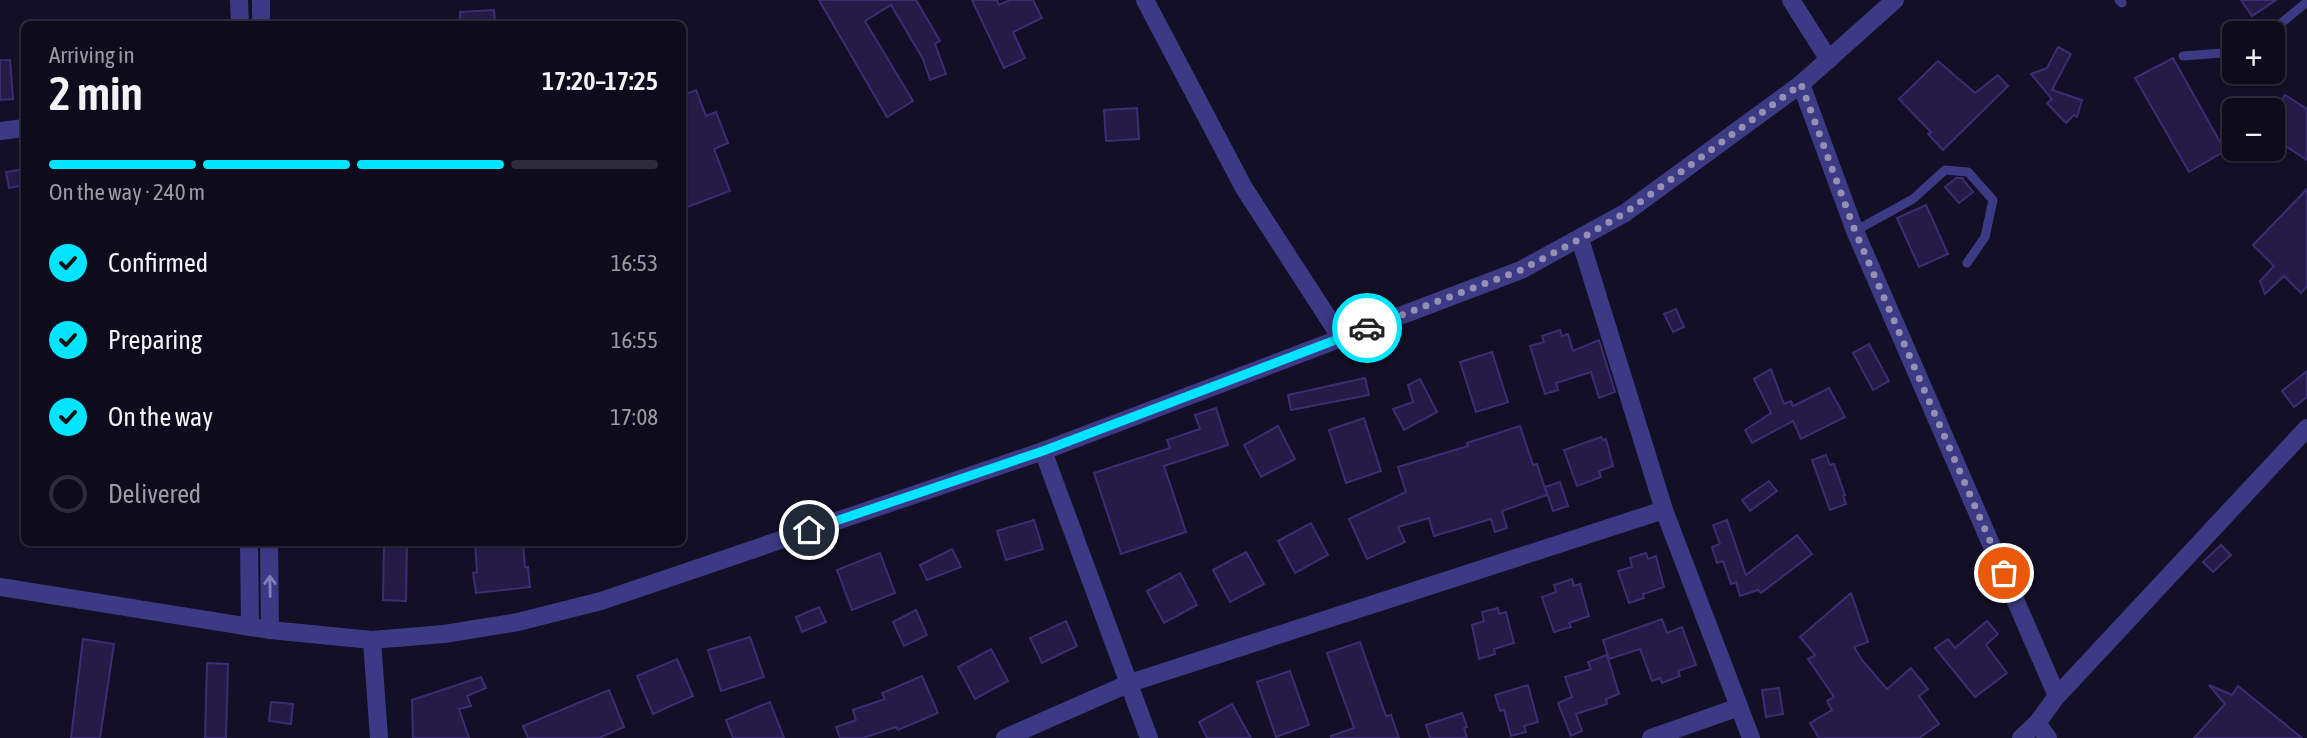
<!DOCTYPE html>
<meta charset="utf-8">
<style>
:root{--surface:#0e0b1c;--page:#171425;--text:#f1f3f6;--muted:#9b9ba3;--line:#2e2b3b;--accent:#00e5ff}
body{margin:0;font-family:"Asap Condensed",sans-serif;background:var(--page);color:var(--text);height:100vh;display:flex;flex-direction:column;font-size:26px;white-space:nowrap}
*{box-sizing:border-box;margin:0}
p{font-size:23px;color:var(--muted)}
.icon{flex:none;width:38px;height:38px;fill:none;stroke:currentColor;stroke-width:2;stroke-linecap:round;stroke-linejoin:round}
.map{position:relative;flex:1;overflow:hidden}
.drawer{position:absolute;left:21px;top:21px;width:665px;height:525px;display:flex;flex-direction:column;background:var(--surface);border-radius:10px;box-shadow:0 2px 5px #0004,0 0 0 2px var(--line)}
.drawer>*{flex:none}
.fabs{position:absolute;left:2222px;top:21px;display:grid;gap:14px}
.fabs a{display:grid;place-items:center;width:63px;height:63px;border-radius:10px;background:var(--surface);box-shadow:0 2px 5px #0004,0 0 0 2px var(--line);font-size:35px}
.pin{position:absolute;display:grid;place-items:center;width:60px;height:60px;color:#fff;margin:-30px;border:4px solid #fff;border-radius:50%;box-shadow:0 2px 7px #0007}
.courier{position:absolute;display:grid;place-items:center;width:70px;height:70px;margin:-35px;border:5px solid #00e5ff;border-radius:50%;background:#fff;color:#222;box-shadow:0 2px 9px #0007}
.headline em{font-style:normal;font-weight:600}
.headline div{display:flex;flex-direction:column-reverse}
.headline{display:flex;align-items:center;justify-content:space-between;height:119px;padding:0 28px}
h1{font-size:46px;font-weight:600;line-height:52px}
.bar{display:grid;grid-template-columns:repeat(4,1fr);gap:10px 7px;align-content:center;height:84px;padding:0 28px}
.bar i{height:9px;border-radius:5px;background:var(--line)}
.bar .active{background:var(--accent)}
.bar p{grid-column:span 4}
ol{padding:0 28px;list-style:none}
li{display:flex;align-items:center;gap:21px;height:77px}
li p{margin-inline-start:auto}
li .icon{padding:7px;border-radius:50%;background:var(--accent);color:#111;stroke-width:4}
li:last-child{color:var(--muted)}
li i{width:38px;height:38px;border:4px solid var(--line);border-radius:50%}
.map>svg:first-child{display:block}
.building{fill:#241b47;stroke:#3b2d73;stroke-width:2}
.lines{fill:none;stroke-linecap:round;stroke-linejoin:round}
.lane{stroke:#3d3a85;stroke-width:9}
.street{stroke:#3d3a85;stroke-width:18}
.oneway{stroke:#837fbc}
.done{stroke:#948fb3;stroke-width:7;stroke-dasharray:0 12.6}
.route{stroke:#00e5ff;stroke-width:9}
</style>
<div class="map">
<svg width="2307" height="738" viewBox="0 0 2307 738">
<rect width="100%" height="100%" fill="#130f26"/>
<!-- building -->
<g class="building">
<polygon points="819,0 916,0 940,41 935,44 946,74 930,80 923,59 891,5 865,21 913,101 887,117"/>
<polygon points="972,0 997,0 999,5 1010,0 1033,0 1042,18 1013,32 1025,58 1004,68"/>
<polygon points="2241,0 2276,0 2252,16"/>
<polygon points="494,10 495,24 460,24 460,12"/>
<polygon points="2058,47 2071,54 2052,90 2082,100 2077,117 2074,115 2066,123 2047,103 2052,99 2031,74 2047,68"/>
<polygon points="2173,58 2225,151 2189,172 2135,78"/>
<polygon points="0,60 10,60 13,99 0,100"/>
<polygon points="1938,61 1975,93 1998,75 2008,86 1943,150 1928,134 1931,132 1899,99"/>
<polygon points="696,90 706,116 716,112 728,143 714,149 730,191 682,209 682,96"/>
<polygon points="2285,95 2307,109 2307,160 2273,138 2273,114"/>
<polygon points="1137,108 1139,139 1106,141 1104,110"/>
<polygon points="24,169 24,185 9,188 6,172"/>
<polygon points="1956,178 1962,178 1973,192 1959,203 1945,187"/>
<polygon points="2307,189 2307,286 2301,293 2284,276 2265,294 2260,281 2274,266 2253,245"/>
<polygon points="1926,205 1948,254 1919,267 1897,218"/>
<polygon points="1676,309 1684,327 1673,332 1664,314"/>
<polygon points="1560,330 1562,336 1568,334 1573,351 1599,340 1615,392 1599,398 1591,372 1556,383 1558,390 1545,394 1530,346 1544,342 1542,336"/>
<polygon points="1869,344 1889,381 1873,390 1853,353"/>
<polygon points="1492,352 1508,402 1476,412 1460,362"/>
<polygon points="1771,369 1784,404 1791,401 1793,406 1829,388 1845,417 1801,439 1793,421 1752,443 1745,430 1771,413 1754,379"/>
<polygon points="2307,371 2307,397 2294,407 2282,391"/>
<polygon points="1365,378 1369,395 1291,410 1288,395"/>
<polygon points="1420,379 1437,412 1404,430 1393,409 1413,402 1408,385"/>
<polygon points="1216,408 1228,445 1164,466 1186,532 1121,554 1094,473 1170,448 1167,440 1200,429 1195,415"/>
<polygon points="1364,418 1381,471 1346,483 1329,430"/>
<polygon points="1278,426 1295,459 1261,477 1244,445"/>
<polygon points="1520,426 1533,465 1537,464 1547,495 1502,511 1507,528 1495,532 1491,519 1434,536 1429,518 1398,527 1405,542 1367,559 1349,519 1406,492 1398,467 1468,446 1467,443"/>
<polygon points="1601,437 1603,440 1606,439 1613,466 1599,471 1601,477 1577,486 1564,450"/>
<polygon points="1826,455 1830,465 1834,464 1845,495 1843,496 1846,504 1830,510 1812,460"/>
<polygon points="1769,481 1777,491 1750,511 1742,500"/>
<polygon points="1560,482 1568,506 1553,511 1545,487"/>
<polygon points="1034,520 1043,549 1006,560 997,531"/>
<polygon points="1727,520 1746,575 1797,535 1812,554 1761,593 1758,590 1740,596 1736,582 1731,584 1723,561 1717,563 1712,547 1720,544 1713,525"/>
<polygon points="1311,523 1328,555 1295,573 1278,541"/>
<polygon points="384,542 407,542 406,601 383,600"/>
<polygon points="475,542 523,542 525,567 528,567 530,587 476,593 473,573 477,572"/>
<polygon points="2221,545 2231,555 2213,572 2203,562"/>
<polygon points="952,549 961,567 927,580 920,565"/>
<polygon points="1246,552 1264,584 1230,602 1213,570"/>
<polygon points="880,553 895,593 852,610 837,570"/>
<polygon points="1646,553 1648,559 1656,556 1664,587 1643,594 1644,598 1629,603 1618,571 1632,567 1630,558"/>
<polygon points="1180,573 1197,605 1164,623 1147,591"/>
<polygon points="1572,579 1574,586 1580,584 1589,616 1569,623 1571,627 1554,632 1542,597 1556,592 1554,585"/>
<polygon points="1851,593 1868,642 1854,647 1862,660 1887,689 1911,668 1928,689 1919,696 1939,724 1919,738 1819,738 1810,723 1832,710 1827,701 1834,697 1808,659 1815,655 1800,637"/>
<polygon points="819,607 826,622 802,632 796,617"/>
<polygon points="1498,608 1499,614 1506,612 1514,643 1494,649 1495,654 1479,659 1472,625 1484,621 1482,612"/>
<polygon points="916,610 927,635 904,646 893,622"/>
<polygon points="1662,619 1667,633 1682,627 1696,665 1678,671 1680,676 1662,683 1660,678 1652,681 1640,649 1609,659 1603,640"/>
<polygon points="1066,621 1077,646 1042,663 1030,638"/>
<polygon points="1987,621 1998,634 1986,645 2007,673 1975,697 1935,648 1948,639 1955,648"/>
<polygon points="750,637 764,677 721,691 708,650"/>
<polygon points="83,639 114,644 100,738 71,738"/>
<polygon points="1360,642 1386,716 1391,715 1399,738 1331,738 1331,736 1354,728 1327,653"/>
<polygon points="991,649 1008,681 975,699 958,667"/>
<polygon points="1607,655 1619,694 1606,699 1607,704 1576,714 1582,731 1571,736 1558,703 1572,697 1565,677 1591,669 1588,662"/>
<polygon points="677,659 693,696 653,714 637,676"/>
<polygon points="207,663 228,664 226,738 205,738"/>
<polygon points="1290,671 1309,725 1276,737 1257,682"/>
<polygon points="922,676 938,713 898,730 896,727 863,738 840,738 836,727 856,720 853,710 885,699 882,693"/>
<polygon points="481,677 486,688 467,696 471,706 459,709 469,738 413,738 412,700"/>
<polygon points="1528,685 1538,722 1524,726 1526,732 1511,736 1504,710 1500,711 1495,695"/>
<polygon points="2209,685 2232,695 2238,686 2302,738 2194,738 2225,704"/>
<polygon points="1779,688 1783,714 1766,717 1762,690"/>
<polygon points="609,690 624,727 599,738 528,738 523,726"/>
<polygon points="271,702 293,704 291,724 269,721"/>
<polygon points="770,702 784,738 733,738 726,720"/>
<polygon points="1232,704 1251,738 1207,738 1199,722"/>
<polygon points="1462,713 1467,727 1464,728 1467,738 1430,738 1426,725"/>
</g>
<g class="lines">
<!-- lane -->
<g class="lane">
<polyline points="2119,0 2122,3"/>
<polyline points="2269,33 2307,2"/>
<polyline points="2183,56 2235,52"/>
<polyline points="1855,231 1913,199 1945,170 1968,172 1993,200 1985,237 1967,263"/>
</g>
<!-- street -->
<g class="street">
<polyline points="239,0 240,24"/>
<polyline points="261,0 261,24"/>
<polyline points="1145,0 1244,188 1341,338"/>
<polyline points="1791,0 1829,60"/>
<polyline points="1801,84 1855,231 2057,696"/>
<polyline points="0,131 24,128"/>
<polyline points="1580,239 1664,510 1751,738"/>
<polyline points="1043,451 1149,738"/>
<polyline points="249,542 250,626"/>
<polyline points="269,542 270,630"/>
<polyline points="0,587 270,630 372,640 444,634 518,622 601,601 1043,451 1521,270 1625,213 1801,84 1895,0"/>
<polyline points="372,640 379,738"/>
<polyline points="2037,723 2048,738"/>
<polyline points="1005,738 1130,683 1664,510"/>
<polyline points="1651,738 1739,707"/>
<polyline points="2021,738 2037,723 2057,696 2307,428"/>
</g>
</g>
<!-- one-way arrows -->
<defs><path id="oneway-shaft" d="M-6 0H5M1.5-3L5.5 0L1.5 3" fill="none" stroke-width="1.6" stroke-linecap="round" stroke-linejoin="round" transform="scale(1.75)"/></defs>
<use class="oneway" href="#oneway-shaft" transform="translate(270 586) rotate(-91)"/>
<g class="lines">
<!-- done -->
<polyline class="done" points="1367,328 1521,270 1580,239 1625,213 1801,84 1855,231 2004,573"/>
<!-- route -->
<polyline class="route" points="809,530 1043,451 1367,328"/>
</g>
</svg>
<div class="fabs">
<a>+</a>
<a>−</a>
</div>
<div class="pin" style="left:2004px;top:573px;background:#ea580c"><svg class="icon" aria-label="bag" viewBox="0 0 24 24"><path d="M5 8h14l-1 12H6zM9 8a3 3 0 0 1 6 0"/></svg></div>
<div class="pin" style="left:809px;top:530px;background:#1f2937"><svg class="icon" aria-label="home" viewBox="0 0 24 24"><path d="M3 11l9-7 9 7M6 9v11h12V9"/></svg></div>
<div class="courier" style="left:1367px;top:328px"><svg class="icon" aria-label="car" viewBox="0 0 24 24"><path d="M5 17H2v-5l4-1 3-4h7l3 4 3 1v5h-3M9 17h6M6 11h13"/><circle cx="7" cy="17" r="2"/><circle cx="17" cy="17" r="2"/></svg></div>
<section class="drawer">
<div class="headline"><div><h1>2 min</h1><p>Arriving in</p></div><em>17:20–17:25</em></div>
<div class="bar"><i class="active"></i><i class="active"></i><i class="active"></i><i></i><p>On the way · 240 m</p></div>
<ol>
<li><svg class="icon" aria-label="check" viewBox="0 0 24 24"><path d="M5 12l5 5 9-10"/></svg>Confirmed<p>16:53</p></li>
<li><svg class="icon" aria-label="check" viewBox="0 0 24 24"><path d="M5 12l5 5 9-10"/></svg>Preparing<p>16:55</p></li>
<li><svg class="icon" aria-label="check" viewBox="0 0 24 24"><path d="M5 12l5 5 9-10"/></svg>On the way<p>17:08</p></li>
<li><i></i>Delivered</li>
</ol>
</section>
</div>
